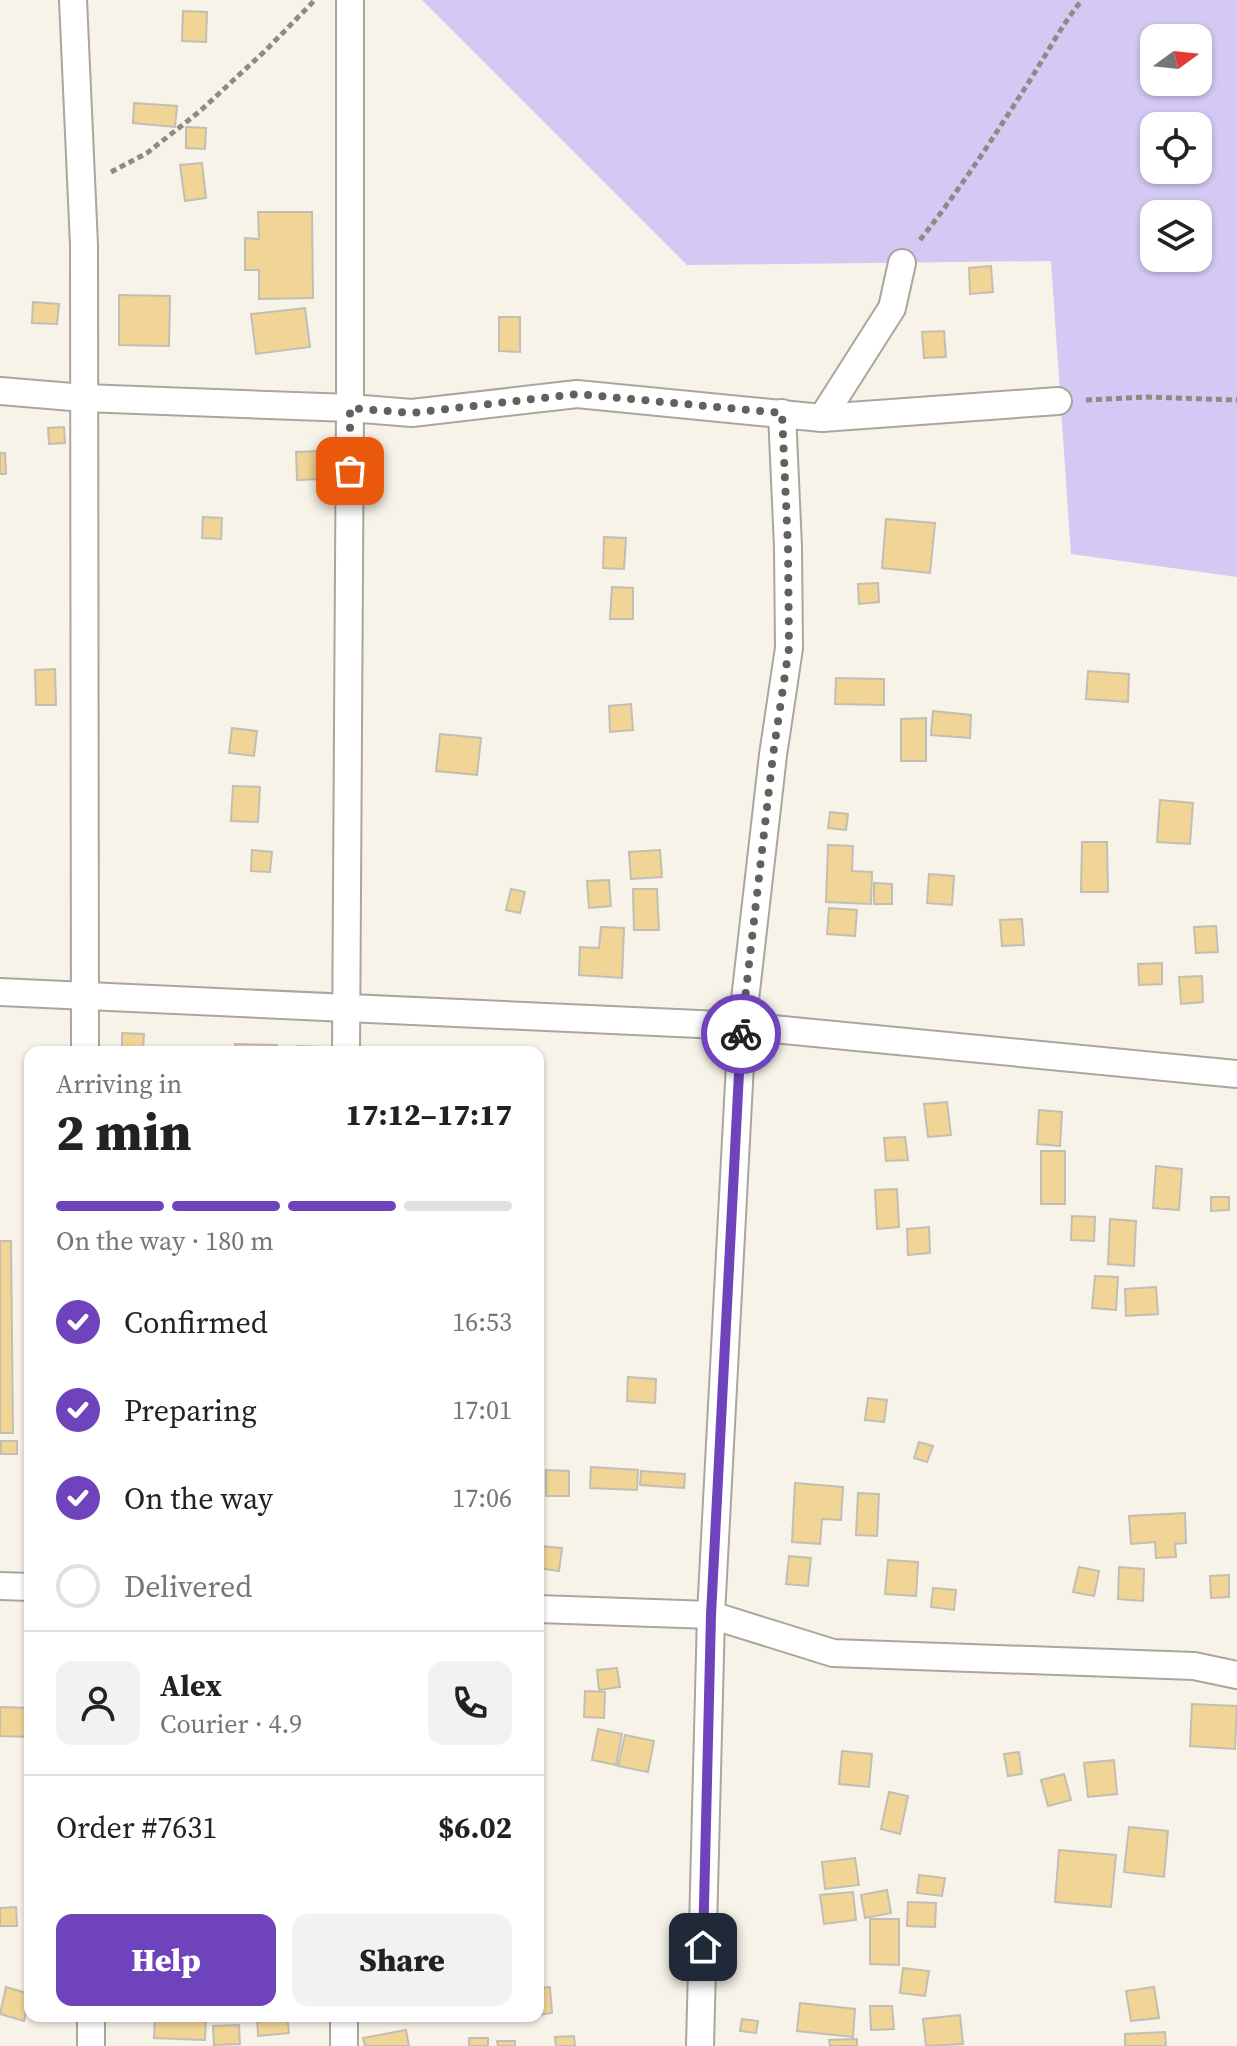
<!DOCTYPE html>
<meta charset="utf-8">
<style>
:root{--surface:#fff;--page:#f2f2f2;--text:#222;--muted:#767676;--line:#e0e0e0;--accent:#6e43bb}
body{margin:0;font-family:"Source Serif 4",serif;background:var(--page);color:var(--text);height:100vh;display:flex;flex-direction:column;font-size:30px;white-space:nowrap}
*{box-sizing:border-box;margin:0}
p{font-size:26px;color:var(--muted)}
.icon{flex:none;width:44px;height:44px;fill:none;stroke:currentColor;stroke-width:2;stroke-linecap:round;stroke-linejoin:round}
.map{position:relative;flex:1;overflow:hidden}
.sheet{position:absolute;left:24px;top:1046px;width:520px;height:976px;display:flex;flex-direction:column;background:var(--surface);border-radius:16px;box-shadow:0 2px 6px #0004}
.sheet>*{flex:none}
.needle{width:52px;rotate:75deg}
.buttons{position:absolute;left:1140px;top:24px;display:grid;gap:16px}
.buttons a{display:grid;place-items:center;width:72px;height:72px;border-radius:16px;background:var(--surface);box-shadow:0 2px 6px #0004;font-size:40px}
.pin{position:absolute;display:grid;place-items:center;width:68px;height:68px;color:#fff;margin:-34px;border-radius:16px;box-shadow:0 4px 12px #0006}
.courier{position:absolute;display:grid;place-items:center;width:80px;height:80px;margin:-40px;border:6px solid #6e43bb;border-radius:50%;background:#fff;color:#222;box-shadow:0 2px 10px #0007}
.headline em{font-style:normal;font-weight:800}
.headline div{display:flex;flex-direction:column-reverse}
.headline{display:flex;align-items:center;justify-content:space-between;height:136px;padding:0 32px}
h1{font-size:52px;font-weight:800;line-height:60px}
.bar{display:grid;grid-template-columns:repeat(4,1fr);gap:12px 8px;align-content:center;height:96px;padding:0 32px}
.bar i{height:10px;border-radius:6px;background:var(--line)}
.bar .on{background:var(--accent)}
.bar p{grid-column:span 4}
.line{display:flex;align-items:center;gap:20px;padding:0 32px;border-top:2px solid var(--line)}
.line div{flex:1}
.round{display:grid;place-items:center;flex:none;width:84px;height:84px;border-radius:16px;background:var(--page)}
ol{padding:0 32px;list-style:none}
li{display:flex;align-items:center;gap:24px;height:88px}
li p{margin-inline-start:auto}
li .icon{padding:8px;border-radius:50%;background:var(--accent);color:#fff;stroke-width:4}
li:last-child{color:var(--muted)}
li i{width:44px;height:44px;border:4px solid var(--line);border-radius:50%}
.action{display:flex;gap:16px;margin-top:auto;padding:16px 32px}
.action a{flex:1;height:92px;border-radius:16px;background:var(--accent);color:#fff;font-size:32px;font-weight:800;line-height:92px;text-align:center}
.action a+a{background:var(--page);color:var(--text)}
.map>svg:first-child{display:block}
.green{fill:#d3c9f4;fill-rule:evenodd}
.building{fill:#f0d596;stroke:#c3beb4;stroke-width:2}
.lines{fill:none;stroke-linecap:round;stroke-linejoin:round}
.street-casing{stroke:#aba69c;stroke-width:30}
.path{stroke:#8e8b83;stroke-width:5;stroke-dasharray:6 4;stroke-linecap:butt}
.street{stroke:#fff;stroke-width:26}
.done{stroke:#63615a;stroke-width:8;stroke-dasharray:0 14.4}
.route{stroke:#6e43bb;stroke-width:10}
</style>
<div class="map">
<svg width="1237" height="2046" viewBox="0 0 1237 2046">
<rect width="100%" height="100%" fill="#f7f3e8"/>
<!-- green -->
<path class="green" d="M422,0H1237V577L1071,554L1051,261L687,265ZM1154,38H1198V82H1154ZM1154,126H1198V170H1154ZM1154,214H1198V258H1154Z"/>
<!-- building -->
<g class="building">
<polygon points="183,11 207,12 206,42 182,41"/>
<polygon points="134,103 177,106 175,127 133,123"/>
<polygon points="186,127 206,128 205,149 186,148"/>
<polygon points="202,163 206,198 185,201 180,165"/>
<polygon points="258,212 312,212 313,298 259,299 259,270 245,270 245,238 259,239"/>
<polygon points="991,266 993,292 970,294 969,268"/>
<polygon points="119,295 170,296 169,346 119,345"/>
<polygon points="33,302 59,304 57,324 32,323"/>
<polygon points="305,308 310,347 256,354 251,314"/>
<polygon points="499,317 520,317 520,352 499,351"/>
<polygon points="944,331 946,357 924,358 922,332"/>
<polygon points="64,427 65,443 49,444 48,428"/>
<polygon points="320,451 322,479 297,480 296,452"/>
<polygon points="0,453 5,453 6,474 0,474"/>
<polygon points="203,517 222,518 221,539 202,538"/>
<polygon points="886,519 935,523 930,573 882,568"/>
<polygon points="604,537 626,538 624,569 603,568"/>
<polygon points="878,583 879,602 859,604 858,584"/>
<polygon points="612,587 633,588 633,619 610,619"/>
<polygon points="55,669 56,705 36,705 35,670"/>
<polygon points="1088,671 1129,674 1128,702 1086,699"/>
<polygon points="836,678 884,679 884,705 835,704"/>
<polygon points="631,704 633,730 610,732 609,706"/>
<polygon points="933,711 971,715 970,738 931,735"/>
<polygon points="926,718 926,761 901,761 901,719"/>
<polygon points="232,728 257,731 254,756 229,753"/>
<polygon points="440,734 481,738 477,775 436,771"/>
<polygon points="233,786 260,787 258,822 231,821"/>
<polygon points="1160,800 1193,803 1190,844 1157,842"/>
<polygon points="830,812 848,814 846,830 828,828"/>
<polygon points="1082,842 1107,842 1108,892 1081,892"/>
<polygon points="828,845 853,846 852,871 872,872 871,904 826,902"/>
<polygon points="252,850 272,852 270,872 251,871"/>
<polygon points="660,850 662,877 631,879 629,852"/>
<polygon points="929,874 954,876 952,905 927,903"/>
<polygon points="609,880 611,906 589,908 587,881"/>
<polygon points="874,883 892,884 892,904 874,904"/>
<polygon points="511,889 525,892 520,913 506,910"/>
<polygon points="633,889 657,889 659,930 634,930"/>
<polygon points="829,908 857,910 855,936 827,934"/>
<polygon points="1022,919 1024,945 1002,946 1000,920"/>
<polygon points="1216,926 1218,952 1196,953 1194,927"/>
<polygon points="601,927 624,928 622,978 579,975 580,947 599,948"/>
<polygon points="1162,963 1162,984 1139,985 1138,964"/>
<polygon points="1202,976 1203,1002 1181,1004 1179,977"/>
<polygon points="122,1033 144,1034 143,1052 122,1052"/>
<polygon points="235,1044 277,1045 277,1052 235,1052"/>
<polygon points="297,1046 320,1047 320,1052 297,1052"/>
<polygon points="947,1102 951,1135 928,1137 924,1104"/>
<polygon points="1039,1110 1062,1112 1060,1146 1037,1144"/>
<polygon points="905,1137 908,1160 886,1161 884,1138"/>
<rect x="1041" y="1151" width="24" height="53"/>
<polygon points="1156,1166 1182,1169 1179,1210 1153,1208"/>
<polygon points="897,1189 899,1227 877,1229 875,1190"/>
<polygon points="1211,1197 1229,1197 1229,1210 1211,1211"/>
<polygon points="1072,1216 1095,1217 1094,1241 1071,1240"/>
<polygon points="1110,1219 1136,1221 1134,1266 1108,1264"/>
<polygon points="929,1227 930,1253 908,1255 907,1229"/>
<polygon points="0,1241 11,1241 13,1433 0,1433"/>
<polygon points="1095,1276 1118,1277 1116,1310 1092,1308"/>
<polygon points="1156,1287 1158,1314 1126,1316 1125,1289"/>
<polygon points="628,1377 656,1379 655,1403 627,1401"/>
<polygon points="868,1398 887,1400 884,1422 865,1420"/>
<rect x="1" y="1441" width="16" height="13"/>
<polygon points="919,1442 933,1446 927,1462 914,1458"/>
<polygon points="591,1467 638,1470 637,1490 590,1488"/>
<polygon points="546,1470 569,1471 569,1496 546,1496"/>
<polygon points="641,1471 685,1474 684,1488 640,1485"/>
<polygon points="795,1483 843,1487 841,1520 822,1519 820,1544 792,1542"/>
<polygon points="858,1493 879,1494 877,1536 856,1535"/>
<polygon points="1185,1513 1186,1543 1175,1544 1176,1557 1156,1558 1155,1542 1131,1544 1129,1516"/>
<polygon points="539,1546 562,1548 559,1571 538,1568"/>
<polygon points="789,1556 811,1558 808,1586 786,1584"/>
<polygon points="888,1560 918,1562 916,1596 885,1594"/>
<polygon points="1079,1567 1099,1571 1094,1596 1073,1592"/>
<polygon points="1119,1567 1144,1569 1143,1601 1118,1599"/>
<polygon points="1229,1575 1229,1597 1211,1598 1210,1576"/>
<polygon points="933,1588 956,1590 954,1610 931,1607"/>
<polygon points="617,1668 620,1687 599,1690 597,1670"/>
<polygon points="585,1691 605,1692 604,1718 584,1717"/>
<polygon points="1192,1704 1237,1706 1235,1749 1190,1746"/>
<polygon points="0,1707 30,1708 30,1737 0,1736"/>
<polygon points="598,1729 622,1734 616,1765 592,1760"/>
<polygon points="625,1735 654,1741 648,1772 618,1766"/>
<polygon points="842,1751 872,1754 869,1787 839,1784"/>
<polygon points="1019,1752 1022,1774 1008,1776 1004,1754"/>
<polygon points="1114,1760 1117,1794 1088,1797 1084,1763"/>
<polygon points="1064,1774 1071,1800 1048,1806 1041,1780"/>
<polygon points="889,1792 908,1796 900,1834 881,1829"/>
<polygon points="1129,1827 1168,1831 1164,1877 1124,1872"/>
<polygon points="1059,1850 1116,1855 1111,1907 1055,1902"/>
<polygon points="855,1858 859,1885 825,1889 822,1862"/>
<polygon points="919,1875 945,1878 942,1896 917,1893"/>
<polygon points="887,1890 891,1913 865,1918 861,1895"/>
<polygon points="853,1892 856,1920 824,1924 820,1895"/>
<polygon points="908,1902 936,1903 935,1927 907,1926"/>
<polygon points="16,1907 17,1926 0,1926 0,1908"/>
<polygon points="870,1919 899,1919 899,1965 870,1964"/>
<polygon points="903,1968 929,1971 925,1996 900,1993"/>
<polygon points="6,1987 30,1994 24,2021 0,2014"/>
<polygon points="550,1987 552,2013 538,2015 538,1988"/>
<polygon points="1154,1987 1159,2018 1131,2021 1126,1991"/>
<polygon points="800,2003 855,2009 853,2037 797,2031"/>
<polygon points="870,2006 892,2006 894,2029 871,2030"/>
<polygon points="960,2015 963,2044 926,2046 923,2019"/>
<polygon points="257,2016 287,2016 289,2033 258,2036"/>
<polygon points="155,2017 206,2019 205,2040 154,2038"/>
<polygon points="742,2019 758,2021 756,2033 740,2031"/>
<polygon points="239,2025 240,2044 214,2045 213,2026"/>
<polygon points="406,2030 409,2046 365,2046 363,2038"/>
<polygon points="1165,2032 1166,2046 1125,2046 1125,2034"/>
<polygon points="574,2036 575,2046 556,2046 555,2037"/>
<rect x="469" y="2038" width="19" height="8"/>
<polygon points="857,2039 857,2046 830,2046 829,2040"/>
<polygon points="497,2041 515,2041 515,2046 498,2046"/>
</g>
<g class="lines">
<defs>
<g id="street">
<polyline points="73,0 84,245 85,1052"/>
<polyline points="0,391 84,398 350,408 412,413 577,394 822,418 1058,401"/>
<polyline points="822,418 892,308 902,263"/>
<polyline points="0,992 742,1026 1237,1074"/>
<polyline points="346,1052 350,408 350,0"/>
<polyline points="0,1586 30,1587"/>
<polyline points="538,1609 711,1615 833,1653 1194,1666 1237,1675"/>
<polyline points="344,2016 344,2046"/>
<polyline points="91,2046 91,2016"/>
<polyline points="700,2046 711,1615 742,1026 773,755 789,648 788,547 782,413"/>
</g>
</defs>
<!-- street casing -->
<use href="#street" class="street-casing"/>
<!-- path -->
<g class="path">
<polyline points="111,172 147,153 199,112 266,50 315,0"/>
<path d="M920,240C958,192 992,140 1025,88C1044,59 1060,27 1082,0"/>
<polyline points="1086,400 1146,397 1237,400"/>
</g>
<!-- street -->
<use href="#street" class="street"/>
</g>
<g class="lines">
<!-- done -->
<polyline class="done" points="350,471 350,408 412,413 577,394 782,413 788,547 789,648 773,755 741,1034"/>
<!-- route -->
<polyline class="route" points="703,1947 711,1615 741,1034"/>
</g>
</svg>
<div class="buttons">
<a><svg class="needle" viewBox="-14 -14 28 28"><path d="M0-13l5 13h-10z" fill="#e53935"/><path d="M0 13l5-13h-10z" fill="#767676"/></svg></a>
<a><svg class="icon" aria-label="locate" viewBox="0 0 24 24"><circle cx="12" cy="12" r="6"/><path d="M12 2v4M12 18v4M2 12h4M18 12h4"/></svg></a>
<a><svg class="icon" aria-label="layers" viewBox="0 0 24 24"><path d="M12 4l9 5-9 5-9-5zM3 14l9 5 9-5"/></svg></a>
</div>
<div class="pin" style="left:350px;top:471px;background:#ea580c"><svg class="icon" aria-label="bag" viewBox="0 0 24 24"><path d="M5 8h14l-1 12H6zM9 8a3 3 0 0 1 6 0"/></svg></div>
<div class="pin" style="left:703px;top:1947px;background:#1f2937"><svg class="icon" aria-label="home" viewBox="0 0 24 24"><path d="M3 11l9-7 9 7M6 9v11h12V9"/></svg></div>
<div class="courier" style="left:741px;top:1034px"><svg class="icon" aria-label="bike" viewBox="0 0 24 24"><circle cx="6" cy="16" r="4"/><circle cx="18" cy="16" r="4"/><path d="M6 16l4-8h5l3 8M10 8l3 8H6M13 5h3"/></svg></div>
<section class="sheet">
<div class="headline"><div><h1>2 min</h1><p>Arriving in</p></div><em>17:12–17:17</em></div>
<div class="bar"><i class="on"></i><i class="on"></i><i class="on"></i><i></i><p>On the way · 180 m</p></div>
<ol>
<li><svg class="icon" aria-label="check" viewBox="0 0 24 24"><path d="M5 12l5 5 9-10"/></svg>Confirmed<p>16:53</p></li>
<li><svg class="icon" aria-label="check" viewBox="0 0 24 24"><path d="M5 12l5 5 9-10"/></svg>Preparing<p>17:01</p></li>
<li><svg class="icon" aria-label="check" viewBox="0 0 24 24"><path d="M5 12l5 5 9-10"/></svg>On the way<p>17:06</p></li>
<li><i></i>Delivered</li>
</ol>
<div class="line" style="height:144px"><a class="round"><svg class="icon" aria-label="person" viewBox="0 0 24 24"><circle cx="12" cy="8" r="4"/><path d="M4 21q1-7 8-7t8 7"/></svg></a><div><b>Alex</b><p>Courier · 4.9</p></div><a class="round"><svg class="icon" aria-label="phone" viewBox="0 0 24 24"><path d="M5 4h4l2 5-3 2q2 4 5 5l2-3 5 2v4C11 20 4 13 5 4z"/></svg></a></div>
<div class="line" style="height:104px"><div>Order #7631</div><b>$6.02</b></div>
<div class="action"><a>Help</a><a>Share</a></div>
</section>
</div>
